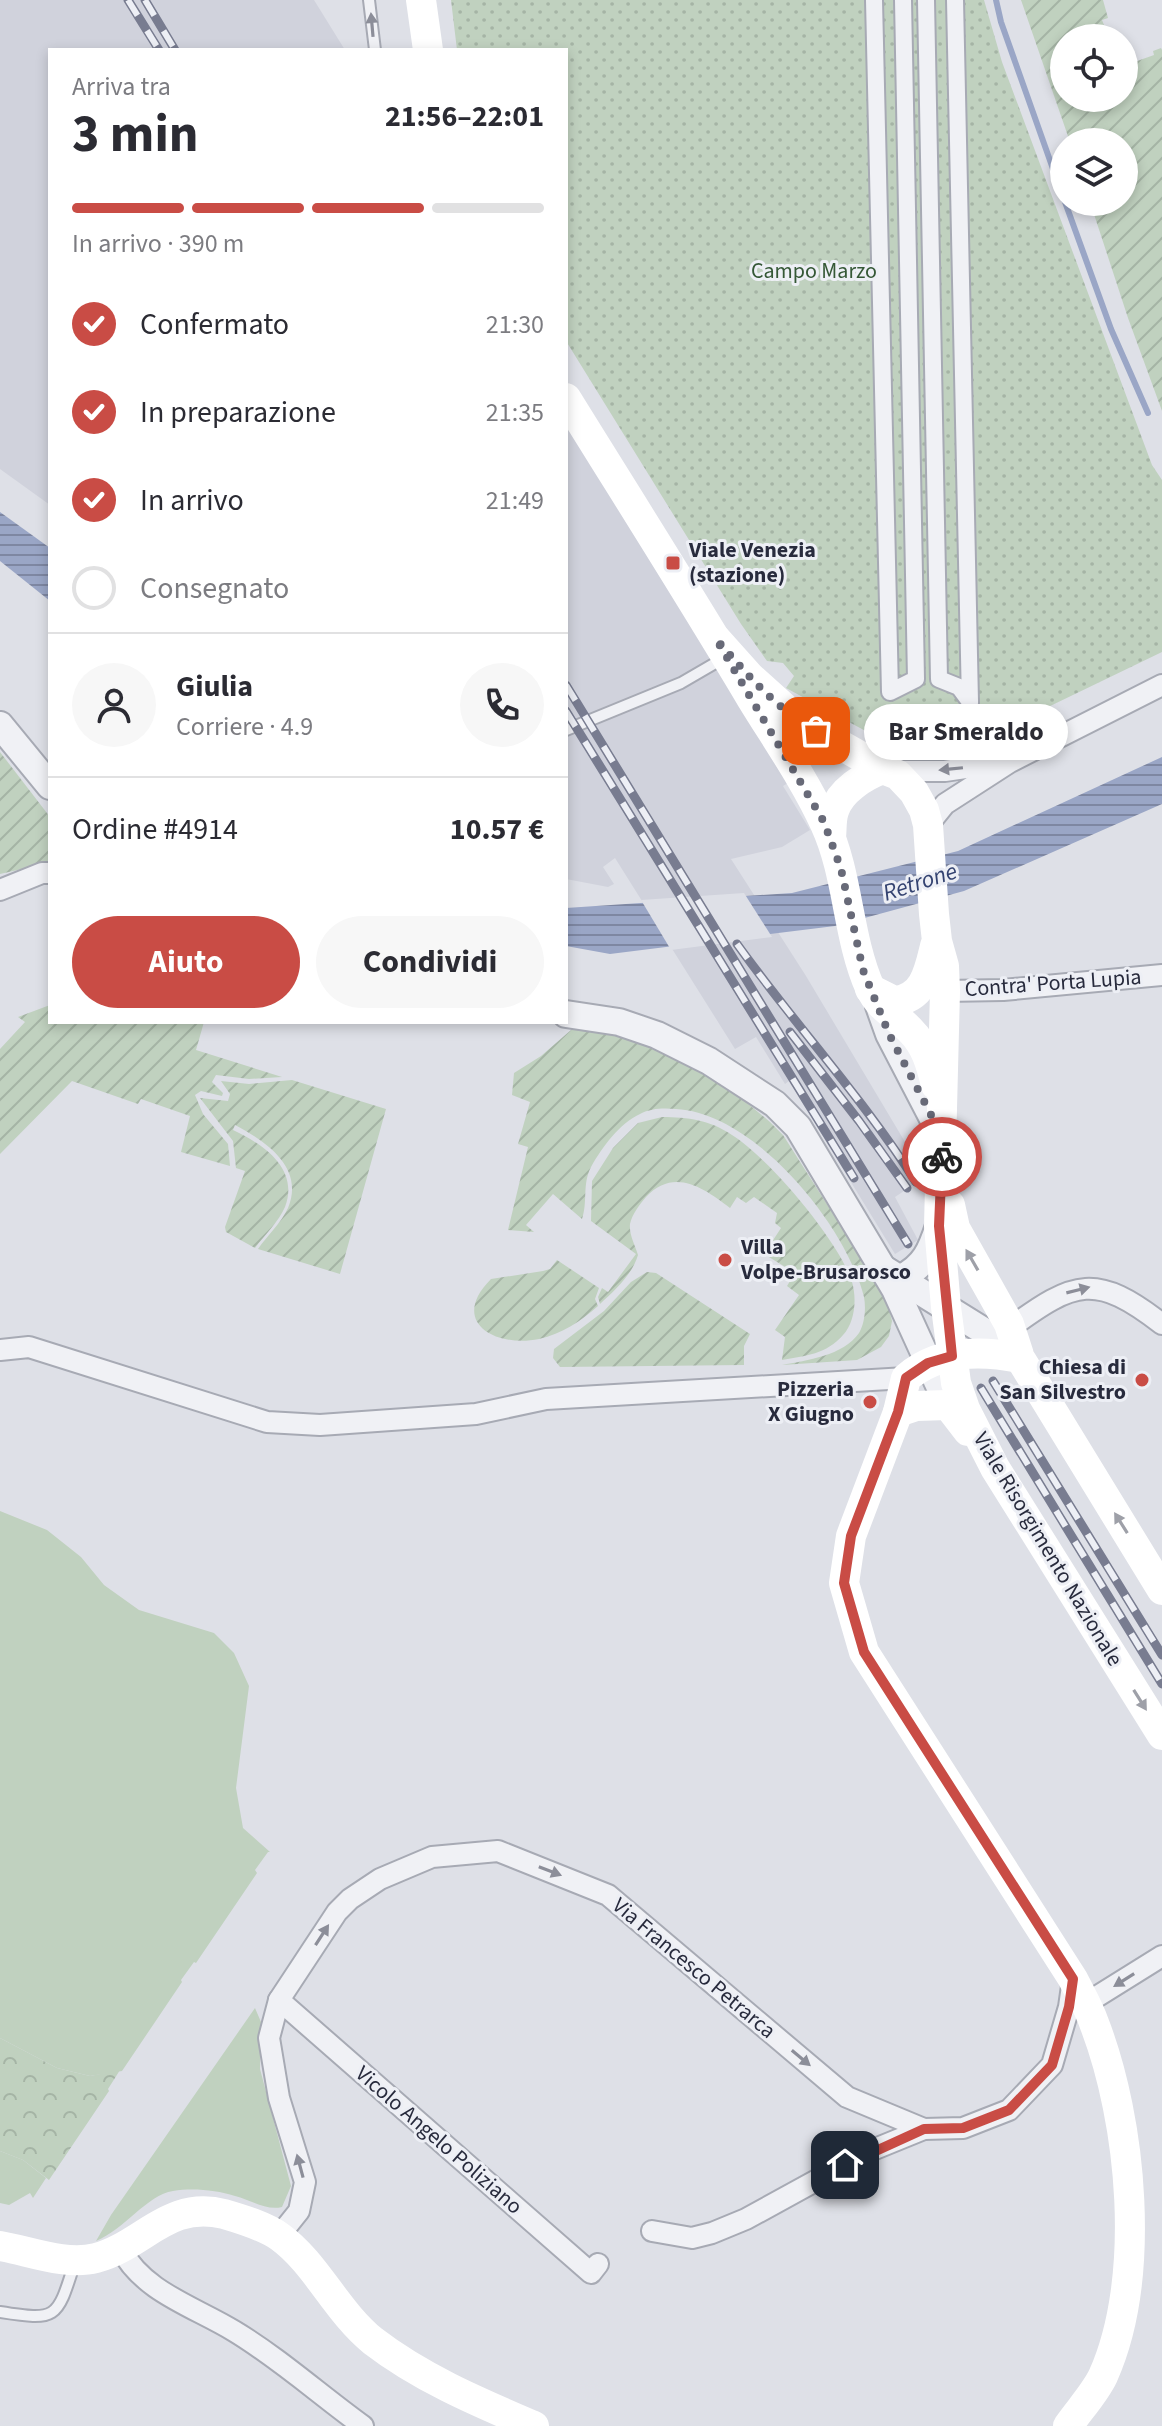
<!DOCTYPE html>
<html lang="it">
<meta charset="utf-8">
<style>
:root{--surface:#fff;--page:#f7f7f7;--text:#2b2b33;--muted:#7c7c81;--line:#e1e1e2;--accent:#c94c45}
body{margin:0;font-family:"Source Sans 3",sans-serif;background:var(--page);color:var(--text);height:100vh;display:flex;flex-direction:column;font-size:30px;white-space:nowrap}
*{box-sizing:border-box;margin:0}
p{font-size:26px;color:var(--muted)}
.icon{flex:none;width:44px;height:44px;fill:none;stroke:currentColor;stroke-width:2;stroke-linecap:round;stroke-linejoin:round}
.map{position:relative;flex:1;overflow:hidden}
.sheet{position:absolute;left:48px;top:48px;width:520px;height:976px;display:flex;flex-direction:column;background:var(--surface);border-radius:0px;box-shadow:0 4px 12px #0003}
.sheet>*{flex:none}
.fabs{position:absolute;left:1050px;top:24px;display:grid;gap:16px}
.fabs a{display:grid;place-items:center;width:88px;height:88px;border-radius:50%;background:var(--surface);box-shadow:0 4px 12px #0003;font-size:40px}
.pin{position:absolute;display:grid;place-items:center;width:68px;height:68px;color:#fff;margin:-34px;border-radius:16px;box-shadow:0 4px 12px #0006}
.courier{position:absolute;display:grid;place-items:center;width:80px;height:80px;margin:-40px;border:6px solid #c94c45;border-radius:50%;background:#fff;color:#222;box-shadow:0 2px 10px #0007}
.bubble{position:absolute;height:56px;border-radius:28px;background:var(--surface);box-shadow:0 4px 12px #0003;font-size:26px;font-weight:700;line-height:56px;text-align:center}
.summary em{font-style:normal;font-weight:700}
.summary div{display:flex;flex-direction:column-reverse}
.summary{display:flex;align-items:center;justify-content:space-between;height:136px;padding:0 24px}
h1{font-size:52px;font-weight:700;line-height:60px}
.bar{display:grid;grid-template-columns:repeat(4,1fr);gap:12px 8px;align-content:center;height:96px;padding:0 24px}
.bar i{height:10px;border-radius:6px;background:var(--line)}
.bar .selected{background:var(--accent)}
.bar p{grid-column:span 4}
.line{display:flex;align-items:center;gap:20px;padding:0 24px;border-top:2px solid var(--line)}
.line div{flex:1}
.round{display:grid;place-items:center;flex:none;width:84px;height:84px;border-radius:42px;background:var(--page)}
ol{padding:0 24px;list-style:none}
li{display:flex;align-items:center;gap:24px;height:88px}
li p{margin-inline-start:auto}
li .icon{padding:8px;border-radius:50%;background:var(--accent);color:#fff;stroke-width:4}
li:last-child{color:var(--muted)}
li i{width:44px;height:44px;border:4px solid var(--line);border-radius:50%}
.cta{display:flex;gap:16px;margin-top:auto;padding:16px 24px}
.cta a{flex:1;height:92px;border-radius:48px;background:var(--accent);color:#fff;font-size:32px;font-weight:700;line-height:92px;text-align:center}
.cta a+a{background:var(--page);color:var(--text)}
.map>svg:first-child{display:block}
.built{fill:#d0d2dc}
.grass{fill:#c0d1bf}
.forest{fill:url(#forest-crowns)}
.park{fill:url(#park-dots)}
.garden{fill:url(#garden-furrows)}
.water{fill:url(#water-rules)}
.pier{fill:#dee0e7}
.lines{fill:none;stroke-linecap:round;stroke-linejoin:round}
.stream{stroke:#9aa6c6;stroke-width:6}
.service-casing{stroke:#a7aab4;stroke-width:14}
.pedestrian-casing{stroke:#a7aab4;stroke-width:20}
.minor-casing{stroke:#a7aab4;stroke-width:24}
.tertiary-casing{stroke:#a7aab4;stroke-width:30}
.service{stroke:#f0f1f5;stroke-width:10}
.pedestrian{stroke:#f0f1f5;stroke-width:16}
.minor{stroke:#f0f1f5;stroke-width:20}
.tertiary{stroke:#f0f1f5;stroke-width:26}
.secondary{stroke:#fff;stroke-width:30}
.rail-casing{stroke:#787c90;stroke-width:9}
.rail{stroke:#edeff5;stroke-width:6;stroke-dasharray:18;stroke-linecap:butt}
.oneway{fill:#8c8e99}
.oneway2{fill:#9ea0a8}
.done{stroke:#686a78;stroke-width:8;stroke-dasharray:0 14.4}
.route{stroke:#c94c45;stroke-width:10}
.poi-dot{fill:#c94c45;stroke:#edeff5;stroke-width:3}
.labels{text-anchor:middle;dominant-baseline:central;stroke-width:6;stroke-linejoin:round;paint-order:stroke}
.park-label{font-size:22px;fill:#355836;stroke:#edeff5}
.poi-label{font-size:22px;font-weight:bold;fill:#282b3d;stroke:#edeff5;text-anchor:start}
.street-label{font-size:22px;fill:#282b3d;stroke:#edeff5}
.water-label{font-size:24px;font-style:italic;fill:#334270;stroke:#edeff5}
</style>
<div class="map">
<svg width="1162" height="2426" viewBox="0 0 1162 2426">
<defs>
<pattern id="forest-crowns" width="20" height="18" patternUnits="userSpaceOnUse" patternTransform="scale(2)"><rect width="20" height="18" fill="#c0d1bf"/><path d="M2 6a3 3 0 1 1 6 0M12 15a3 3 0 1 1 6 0" fill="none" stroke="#a5b4a5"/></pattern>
<pattern id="park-dots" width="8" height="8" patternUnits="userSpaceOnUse" patternTransform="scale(2)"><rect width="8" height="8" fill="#c0d1bf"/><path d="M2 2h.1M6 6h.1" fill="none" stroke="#a5b4a5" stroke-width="1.8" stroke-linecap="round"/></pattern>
<pattern id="garden-furrows" width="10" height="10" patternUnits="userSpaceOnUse" patternTransform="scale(2)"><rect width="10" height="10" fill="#c0d1bf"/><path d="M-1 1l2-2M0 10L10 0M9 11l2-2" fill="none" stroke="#a5b4a5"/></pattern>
<pattern id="water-rules" width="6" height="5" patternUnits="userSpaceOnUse" patternTransform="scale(2)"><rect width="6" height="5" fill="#9aa6c6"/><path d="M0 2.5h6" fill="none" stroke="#7e87a2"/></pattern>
</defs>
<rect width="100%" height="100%" fill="#dee0e7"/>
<!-- built -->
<g class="built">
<polygon points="0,0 314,0 345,50 50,50 50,505 0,469"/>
<polygon points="566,425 788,783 783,786 810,830 782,847 731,859 806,976 917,1162 919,1181 895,1197 918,1240 895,1254 789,1081 785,1084 756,1037 735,1049 615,858 603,867 614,884 608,887 566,879"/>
</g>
<!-- grass -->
<g class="grass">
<polygon points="0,1511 47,1530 81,1557 104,1585 139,1610 214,1633 234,1653 249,1686 236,1788 243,1828 270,1852 268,1852 255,1870 257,1873 196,1963 194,1962 181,1980 182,1982 122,2071 90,2076 57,2068 0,2038"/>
<path d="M255,2008L261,2022L260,2069L291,2186L282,2207C266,2211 251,2200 235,2196C216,2190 193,2188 173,2191C147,2195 125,2229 96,2241L111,2215Z"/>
<polygon points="0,2151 23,2160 46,2178 33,2198 30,2193 9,2205 0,2203"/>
</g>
<!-- forest -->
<polygon class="forest" points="0,2038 57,2068 90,2076 120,2070 108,2089 109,2091 49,2180 23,2160 0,2151"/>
<!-- park -->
<polygon class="park" points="451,0 984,0 1002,62 1152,465 1162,480 1162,652 988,736 946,748 901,745 873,735 786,688 794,676 783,663 767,661 741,624 566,341 566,50 457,50"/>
<!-- garden -->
<g class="garden">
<polygon points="1021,0 1103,0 1108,18 1102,20 1106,30 1102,32 1103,36 1108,35 1108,38 1064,38 1064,98 1124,98 1124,62 1126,65 1154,55 1153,51 1161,48 1162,50 1162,411 1128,318 1090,202 1124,202 1124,142 1070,142"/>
<polygon points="0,752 50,817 50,860 31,867 0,874"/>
<polygon points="50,1005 50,1022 204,1022 196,1050 282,1077 249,1079 216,1075 212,1082 223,1093 222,1096 201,1091 195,1095 203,1114 228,1144 230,1166 181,1152 190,1116 141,1099 138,1104 72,1081 0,1154 0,1049 25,1022 18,1017"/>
<path d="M578,1024L619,1029L729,1088L770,1122L783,1135L872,1275L888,1305L892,1321L889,1336L881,1347L857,1360L782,1365C807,1360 843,1356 859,1333C865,1323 866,1308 864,1297C846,1225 755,1113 676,1109C664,1108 651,1108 640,1114C619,1124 603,1146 591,1167C582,1184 588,1202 582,1219L553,1194L526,1225L534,1232L508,1230L528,1147L518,1144L530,1102L512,1095L514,1073L541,1056Z"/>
<path d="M292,1080L386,1109L340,1274L258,1249C267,1236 281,1223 288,1208C305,1167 265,1141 235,1125L233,1130C261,1143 300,1168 285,1207C279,1221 264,1236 255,1248L226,1232L225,1227L245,1171L236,1168L233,1141L200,1098L228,1101L230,1094L221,1081L249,1084Z"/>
<path d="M662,1117C688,1117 710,1120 732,1135C768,1157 840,1242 852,1282C857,1299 855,1322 843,1335C827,1354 805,1356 782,1360L785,1337L775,1330L799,1295L787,1286L795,1273L764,1254L781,1228L775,1223L777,1213L754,1197L746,1203L737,1197L730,1208C704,1188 674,1167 646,1197C640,1204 632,1214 630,1224C629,1235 635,1245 638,1255C632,1275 615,1290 600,1304L598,1297L602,1288L608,1292L636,1254L591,1221L592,1181L613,1148L638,1123Z"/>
<path d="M557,1260L599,1288L595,1299L598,1306C581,1321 562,1334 539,1339C496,1348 448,1322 491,1279L543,1271L550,1269Z"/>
<polygon points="647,1272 656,1273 750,1334 744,1346 744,1365 560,1367 553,1358 554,1349 604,1311 631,1282"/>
</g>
<!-- water -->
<g class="water">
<polygon points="0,512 50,548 50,601 0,561"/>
<polygon points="1162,757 1162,804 964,891 835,926 610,954 566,946 566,908 792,893 958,851"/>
</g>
<!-- pier -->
<polygon class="pier" points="744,893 772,937 671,950 641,900"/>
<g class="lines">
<!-- stream -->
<g class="stream">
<polyline points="996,0 1001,22 1064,200"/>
<polyline points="1065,202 1111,329 1148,413"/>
</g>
<defs>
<g id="service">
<polyline points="369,0 375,50"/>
<polyline points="566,730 681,683 724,658"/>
<path d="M0,2312C57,2321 57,2319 74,2265"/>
</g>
<g id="pedestrian">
<polyline points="874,0 890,692 916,679 903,0"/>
<polyline points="926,0 939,679 959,687 970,702"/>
<polyline points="955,0 970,702"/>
</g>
<g id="minor">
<polyline points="893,771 945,771 1006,762"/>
<polyline points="928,825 945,804 1010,762 1162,685"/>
<polyline points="0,890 42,873 50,873"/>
<polyline points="945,991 1003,990 1162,975"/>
<path d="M1010,1328C1075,1280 1096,1273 1162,1324"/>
<polyline points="0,1350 29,1347 267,1422 320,1425 476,1414 546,1399 906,1378"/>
<polyline points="279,2000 591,2273 598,2264"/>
<polyline points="1085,2004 1162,1956"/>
<polyline points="652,2231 692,2238 712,2233 746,2219 870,2151 924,2129"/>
<polyline points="279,2236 299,2211 305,2182 279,2098 269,2038 279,2000 337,1912 350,1899 380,1879 432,1857 498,1851 608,1895 847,2097 924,2129 963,2128 1009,2110 1052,2065 1069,2007 1073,1979"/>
<path d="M121,2249C143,2292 195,2307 234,2331C279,2358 320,2395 363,2426"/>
</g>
<g id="tertiary">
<polyline points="0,725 50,786"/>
<polyline points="879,1006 889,1034 941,1134"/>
<polyline points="566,1014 619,1022 657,1035 709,1061 775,1104 798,1127 895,1289 948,1405"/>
<polyline points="884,1269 995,1338 1020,1358"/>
<path d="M901,1278C925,1266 931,1250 939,1226"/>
</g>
</defs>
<!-- service casing -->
<use href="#service" class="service-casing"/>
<!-- pedestrian casing -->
<use href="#pedestrian" class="pedestrian-casing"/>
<!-- minor casing -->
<use href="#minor" class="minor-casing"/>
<!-- tertiary casing -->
<use href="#tertiary" class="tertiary-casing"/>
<!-- service -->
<use href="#service" class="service"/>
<!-- pedestrian -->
<use href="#pedestrian" class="pedestrian"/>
<!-- minor -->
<use href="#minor" class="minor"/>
<!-- tertiary -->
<use href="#tertiary" class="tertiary"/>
<!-- secondary -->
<g class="secondary">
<polyline points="421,0 428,50"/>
<path d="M566,398C628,498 691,597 751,698C776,739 805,780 825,824C849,876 847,936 870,988C879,1008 896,1015 911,1031C926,1046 931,1065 936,1085"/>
<polyline points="716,639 750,677 800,722 883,769 898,775 914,792 924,810 928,825 934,914 937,941 944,966 945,991 939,1226 946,1307 956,1383 965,1409 995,1468 1162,1735"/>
<path d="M831,837C832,829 831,819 834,811C840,791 864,776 883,769"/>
<path d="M870,989L894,1001C924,999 929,971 935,946"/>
<polyline points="950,1205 955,1228 1009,1324 1020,1358 1162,1590"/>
<path d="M1020,1358C980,1350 938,1350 906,1378L898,1412L851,1536L844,1583L864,1652L1073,1979C1080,1993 1089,2008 1094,2023C1132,2121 1147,2278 1103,2376C1095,2393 1079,2410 1068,2426"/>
<polyline points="898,1412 916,1406 948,1405 968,1431"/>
<path d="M0,2246C29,2251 66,2266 96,2258C144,2245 168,2200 224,2214C241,2219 265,2226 280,2237C316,2263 336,2311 373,2341C421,2378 478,2402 534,2426"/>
</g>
<defs>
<g id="rail">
<polyline points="128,0 159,50"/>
<polyline points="145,0 175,50"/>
<polyline points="566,685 908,1244"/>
<polyline points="566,711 854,1178"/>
<path d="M737,944C795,1025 863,1098 916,1182"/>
<polyline points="790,1032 859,1121 907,1188"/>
<polyline points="993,1381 1162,1655"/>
<polyline points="981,1388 1162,1684"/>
</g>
</defs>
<!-- rail casing -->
<use href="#rail" class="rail-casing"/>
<!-- rail -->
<use href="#rail" class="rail"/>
</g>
<!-- one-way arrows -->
<defs><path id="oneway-solid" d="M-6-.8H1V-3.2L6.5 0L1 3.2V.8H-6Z" transform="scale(2)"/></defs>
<g class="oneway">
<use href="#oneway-solid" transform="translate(372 25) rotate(-95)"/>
<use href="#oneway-solid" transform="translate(951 769) rotate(174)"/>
<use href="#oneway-solid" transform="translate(1078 1290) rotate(-14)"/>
<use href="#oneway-solid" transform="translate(550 1871) rotate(21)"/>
<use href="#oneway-solid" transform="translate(322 1935) rotate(-57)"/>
<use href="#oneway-solid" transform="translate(1124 1980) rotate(148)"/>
<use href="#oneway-solid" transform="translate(801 2058) rotate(40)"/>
<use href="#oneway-solid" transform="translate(300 2166) rotate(-105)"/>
</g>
<g class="oneway2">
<use href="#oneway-solid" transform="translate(972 1260) rotate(-120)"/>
<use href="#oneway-solid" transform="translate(1121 1523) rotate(-122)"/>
<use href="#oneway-solid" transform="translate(1140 1700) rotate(58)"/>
</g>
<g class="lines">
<!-- done -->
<path class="done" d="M816,731C776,709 746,673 716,639L824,822L841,869L863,970L889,1034L941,1134L942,1157"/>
<!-- route -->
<polyline class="route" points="845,2165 924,2129 963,2128 1009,2110 1052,2065 1069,2007 1073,1979 864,1652 844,1583 851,1536 898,1412 906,1378 928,1363 952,1356 939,1226 942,1157"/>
</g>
<!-- markers -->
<g class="poi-dot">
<rect x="665" y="555" width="16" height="16" rx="4"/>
<circle cx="725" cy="1260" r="8"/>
<circle cx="1142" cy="1380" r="8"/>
<circle cx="870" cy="1402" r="8"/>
</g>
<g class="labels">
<!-- park labels -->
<g class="park-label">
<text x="814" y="271">Campo Marzo</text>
</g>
<!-- poi labels -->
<g class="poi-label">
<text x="689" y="550">Viale Venezia<tspan x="689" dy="25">(stazione)</tspan></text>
<text x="741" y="1247">Villa<tspan x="741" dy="25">Volpe-Brusarosco</tspan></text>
<text x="1126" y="1367" text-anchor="end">Chiesa di<tspan x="1126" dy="25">San Silvestro</tspan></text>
<text x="854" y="1389" text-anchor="end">Pizzeria<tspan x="854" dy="25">X Giugno</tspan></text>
</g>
<!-- street labels -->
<g class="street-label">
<text transform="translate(1053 983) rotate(-4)">Contra' Porta Lupia</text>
<text transform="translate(1048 1549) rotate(59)">Viale Risorgimento Nazionale</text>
<text transform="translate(694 1968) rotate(40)">Via Francesco Petrarca</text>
<text transform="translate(439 2140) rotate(41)">Vicolo Angelo Poliziano</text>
</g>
<!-- water labels -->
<g class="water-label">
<text transform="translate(920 882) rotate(-18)">Retrone</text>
</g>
</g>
</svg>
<div class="fabs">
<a><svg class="icon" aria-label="locate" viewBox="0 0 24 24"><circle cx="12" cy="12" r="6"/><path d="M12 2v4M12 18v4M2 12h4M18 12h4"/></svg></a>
<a><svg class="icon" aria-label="layers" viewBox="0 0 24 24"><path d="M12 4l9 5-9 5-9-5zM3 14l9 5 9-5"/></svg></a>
</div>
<div class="pin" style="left:816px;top:731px;background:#ea580c"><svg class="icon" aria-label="bag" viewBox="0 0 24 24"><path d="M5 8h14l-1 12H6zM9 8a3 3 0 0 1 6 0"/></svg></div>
<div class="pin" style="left:845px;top:2165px;background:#1f2937"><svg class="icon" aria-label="home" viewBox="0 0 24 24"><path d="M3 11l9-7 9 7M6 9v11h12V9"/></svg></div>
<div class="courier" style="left:942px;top:1157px"><svg class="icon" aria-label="bike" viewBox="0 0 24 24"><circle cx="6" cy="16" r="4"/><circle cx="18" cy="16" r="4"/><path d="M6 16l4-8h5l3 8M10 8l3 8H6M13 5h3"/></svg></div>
<div class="bubble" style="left:864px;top:704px;width:204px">Bar Smeraldo</div>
<section class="sheet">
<div class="summary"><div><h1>3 min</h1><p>Arriva tra</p></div><em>21:56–22:01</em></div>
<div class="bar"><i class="selected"></i><i class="selected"></i><i class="selected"></i><i></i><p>In arrivo · 390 m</p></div>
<ol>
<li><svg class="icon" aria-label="check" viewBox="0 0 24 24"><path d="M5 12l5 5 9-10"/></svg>Confermato<p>21:30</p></li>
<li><svg class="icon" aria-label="check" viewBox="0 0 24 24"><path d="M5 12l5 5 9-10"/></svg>In preparazione<p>21:35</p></li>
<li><svg class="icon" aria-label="check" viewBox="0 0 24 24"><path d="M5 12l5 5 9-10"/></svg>In arrivo<p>21:49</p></li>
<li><i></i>Consegnato</li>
</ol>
<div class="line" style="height:144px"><a class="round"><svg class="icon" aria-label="person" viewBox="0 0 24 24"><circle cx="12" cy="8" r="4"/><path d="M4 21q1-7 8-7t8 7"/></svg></a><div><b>Giulia</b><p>Corriere · 4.9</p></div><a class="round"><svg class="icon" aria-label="phone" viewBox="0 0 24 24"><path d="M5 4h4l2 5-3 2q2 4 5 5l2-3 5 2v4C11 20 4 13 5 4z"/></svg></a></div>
<div class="line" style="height:104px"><div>Ordine #4914</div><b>10.57 €</b></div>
<div class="cta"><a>Aiuto</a><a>Condividi</a></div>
</section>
</div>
